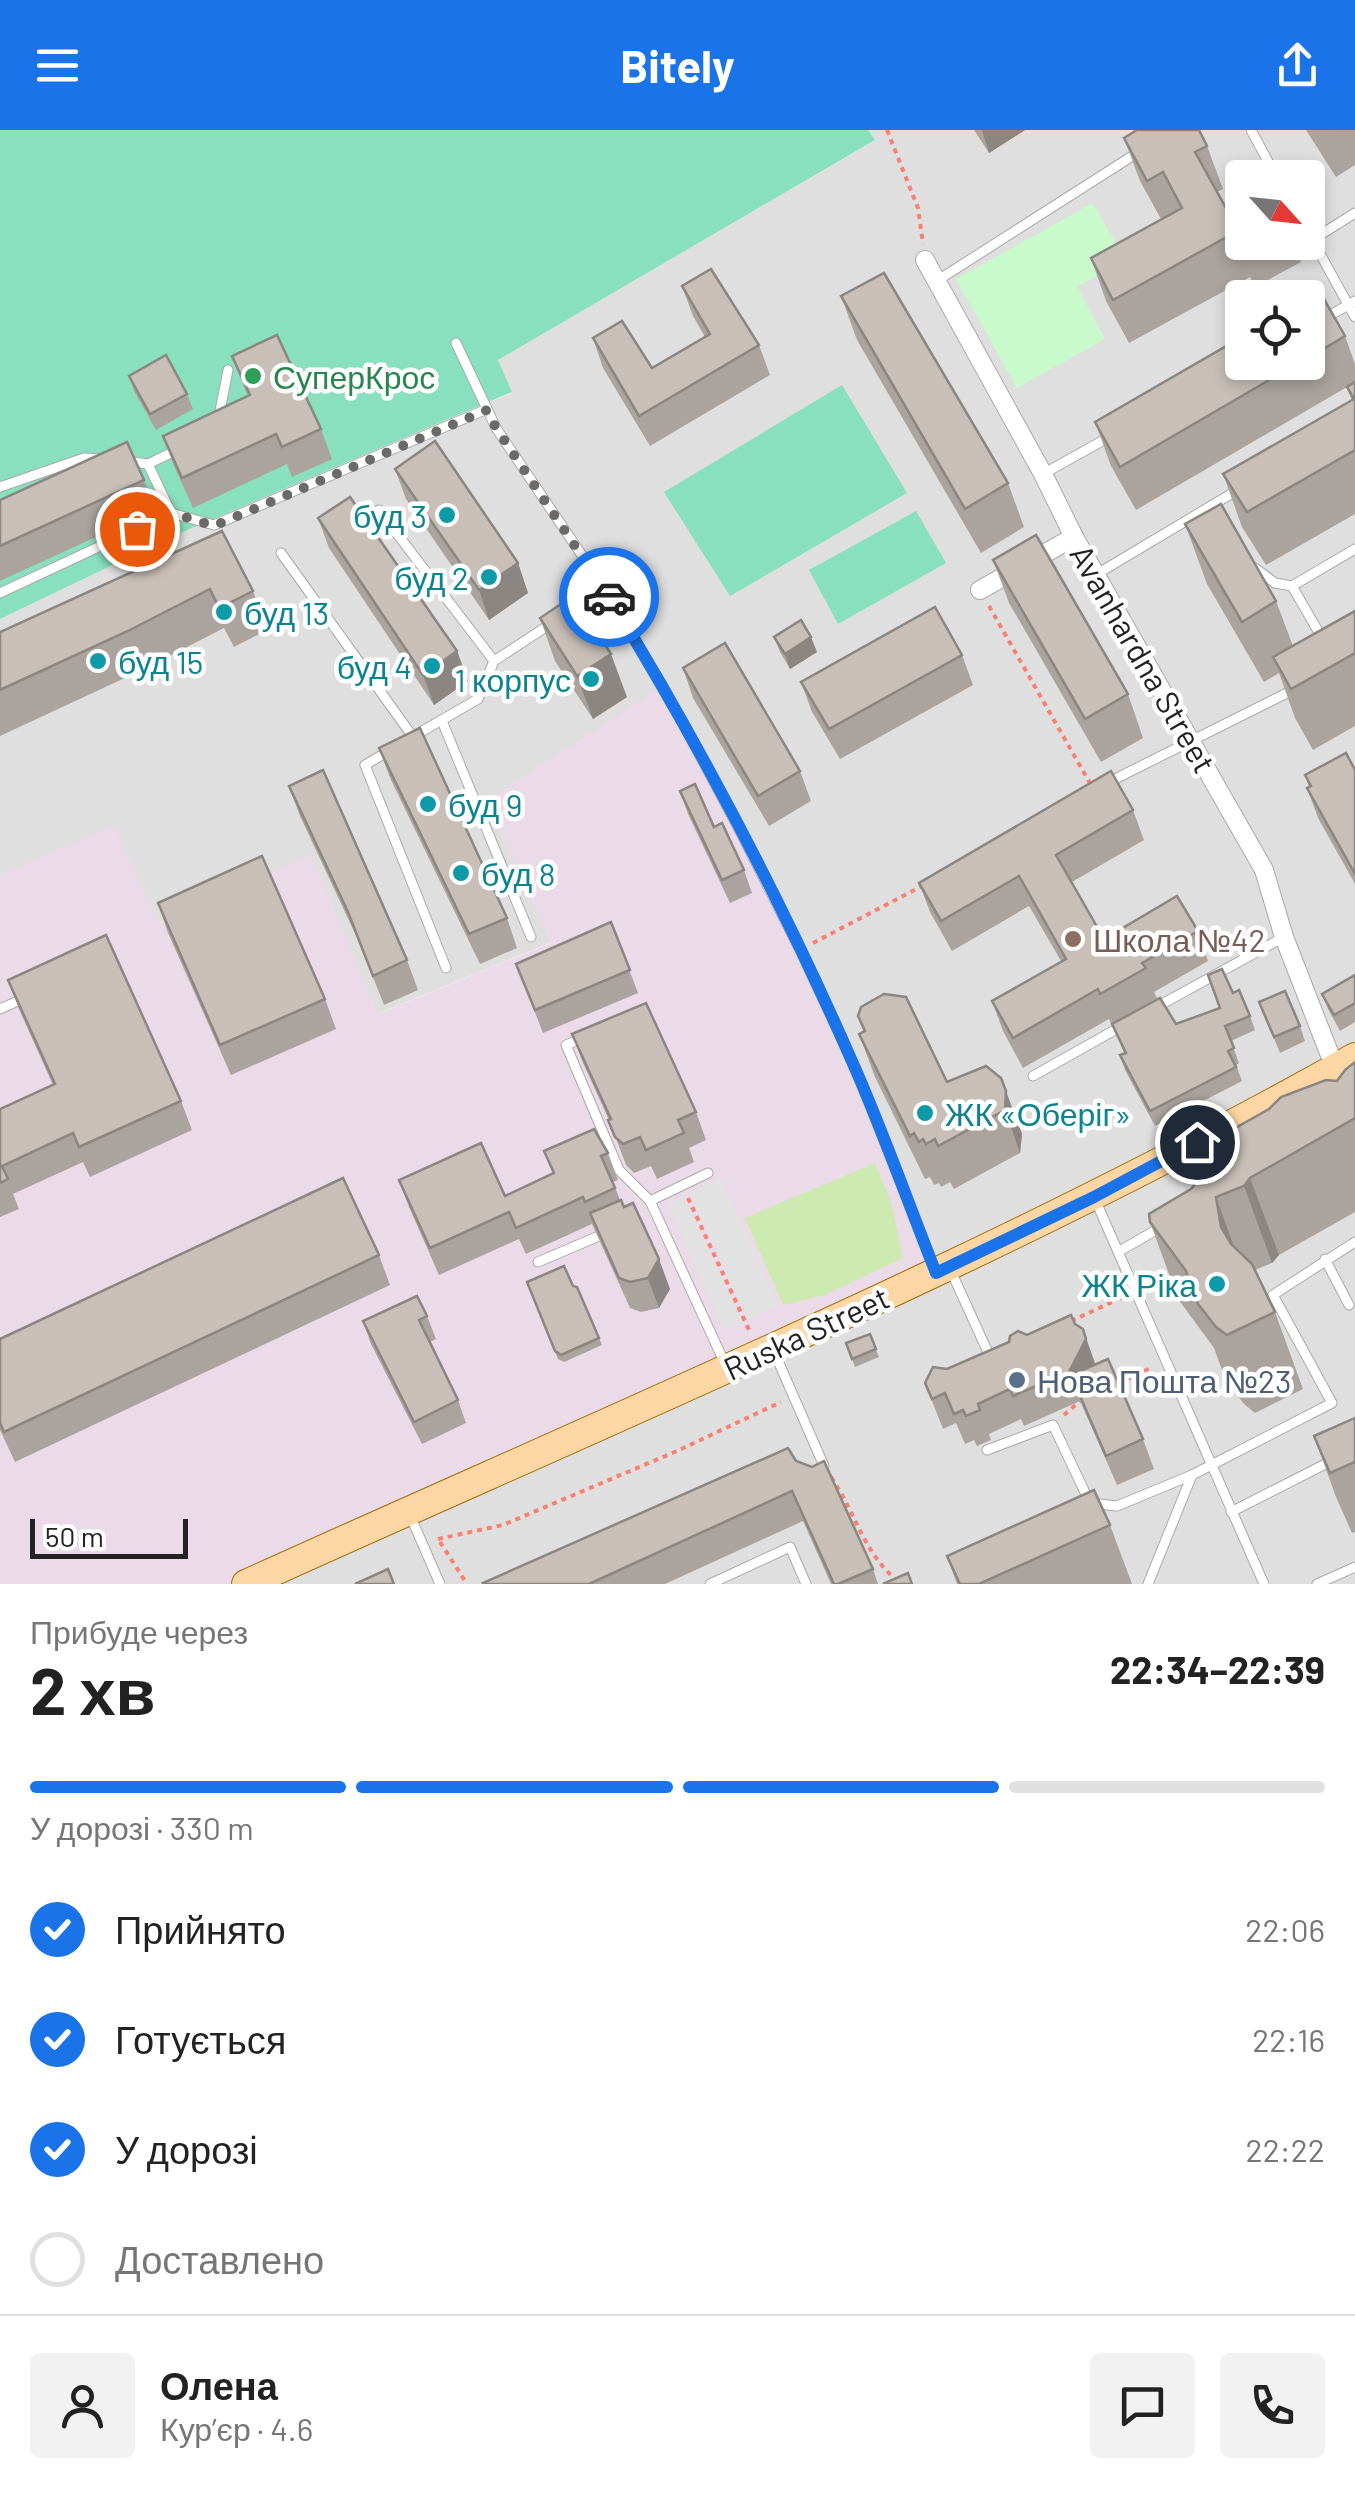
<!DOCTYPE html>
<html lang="uk">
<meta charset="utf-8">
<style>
:root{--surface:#fff;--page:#f2f2f2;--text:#222;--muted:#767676;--line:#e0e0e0;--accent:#1a73e8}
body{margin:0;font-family:Barlow,sans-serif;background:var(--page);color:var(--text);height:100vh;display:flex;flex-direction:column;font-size:38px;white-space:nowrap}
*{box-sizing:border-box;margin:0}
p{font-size:32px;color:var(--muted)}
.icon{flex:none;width:55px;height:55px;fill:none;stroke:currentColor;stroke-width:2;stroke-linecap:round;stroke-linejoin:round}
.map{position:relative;height:1454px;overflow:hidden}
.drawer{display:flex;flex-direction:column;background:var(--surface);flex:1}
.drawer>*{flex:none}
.needle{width:65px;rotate:117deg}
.buttons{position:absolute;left:1225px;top:30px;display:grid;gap:20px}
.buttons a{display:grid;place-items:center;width:100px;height:100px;border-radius:10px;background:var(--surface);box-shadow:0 5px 15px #0003;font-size:50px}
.scale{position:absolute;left:30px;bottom:25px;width:158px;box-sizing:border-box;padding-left:10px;border:5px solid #222;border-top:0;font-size:28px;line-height:35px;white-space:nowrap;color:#222;-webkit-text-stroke:8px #fff;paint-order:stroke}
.pin{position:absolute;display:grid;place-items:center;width:85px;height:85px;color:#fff;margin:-42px;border:5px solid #fff;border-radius:50%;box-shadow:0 2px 10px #0007}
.courier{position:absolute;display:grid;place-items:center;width:100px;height:100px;margin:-50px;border:8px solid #1a73e8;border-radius:50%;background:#fff;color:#222;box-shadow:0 2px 12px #0007}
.headline em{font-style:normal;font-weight:700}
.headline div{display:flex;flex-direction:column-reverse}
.headline{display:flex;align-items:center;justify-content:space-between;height:170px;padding:0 30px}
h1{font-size:65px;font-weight:700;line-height:75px}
.bar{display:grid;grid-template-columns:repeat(4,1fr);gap:15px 10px;align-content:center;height:120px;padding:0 30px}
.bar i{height:12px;border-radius:8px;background:var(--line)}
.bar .selected{background:var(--accent)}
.bar p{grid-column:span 4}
.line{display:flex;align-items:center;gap:25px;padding:0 30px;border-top:2px solid var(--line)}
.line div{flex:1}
.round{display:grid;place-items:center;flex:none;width:105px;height:105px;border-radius:10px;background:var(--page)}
ol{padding:0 30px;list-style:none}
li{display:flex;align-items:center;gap:30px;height:110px}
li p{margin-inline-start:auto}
li .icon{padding:10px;border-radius:50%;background:var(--accent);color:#fff;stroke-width:4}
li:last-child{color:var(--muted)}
li i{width:55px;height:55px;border:5px solid var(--line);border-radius:50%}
header{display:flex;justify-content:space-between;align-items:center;height:130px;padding:0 30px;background:var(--accent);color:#fff;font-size:45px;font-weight:700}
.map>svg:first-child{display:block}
.residential{fill:#e0dfdf;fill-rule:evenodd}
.industrial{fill:#ebdbe8}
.grass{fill:#cdebb0}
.park{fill:#c8facc}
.pitch{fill:#88e0be}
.parking{fill:#e2e2e2}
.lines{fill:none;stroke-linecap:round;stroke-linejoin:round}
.lane-casing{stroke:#a9a9a9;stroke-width:11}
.street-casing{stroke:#a9a9a9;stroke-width:20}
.primary-casing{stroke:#a06b00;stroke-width:30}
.path{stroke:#fa8072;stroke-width:4;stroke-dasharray:5 5;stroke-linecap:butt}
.lane{stroke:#fff;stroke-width:9}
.street{stroke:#fff;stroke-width:18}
.primary{stroke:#fcd6a4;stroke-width:28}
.wall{fill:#aba49e}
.shaded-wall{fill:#8b8681}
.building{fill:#c7bfb8;stroke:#8b8681;stroke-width:2.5}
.done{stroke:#6b6a68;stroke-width:10;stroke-dasharray:0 18}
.route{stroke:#1a73e8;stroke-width:12}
.leisure-dot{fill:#2e9e5b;stroke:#fff;stroke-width:4}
.culture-dot{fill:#0f9aa8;stroke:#fff;stroke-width:4}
.education-dot{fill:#8d6e63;stroke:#fff;stroke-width:4}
.service-dot{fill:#5c6f8a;stroke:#fff;stroke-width:4}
.labels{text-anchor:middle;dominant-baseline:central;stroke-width:9;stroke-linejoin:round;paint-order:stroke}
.leisure-label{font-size:32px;fill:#27864d;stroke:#fff;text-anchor:start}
.culture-label{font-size:32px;fill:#0d838f;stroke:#fff;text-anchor:end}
.street-label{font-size:32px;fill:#222;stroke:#fff}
.education-label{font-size:32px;fill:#785e54;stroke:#fff;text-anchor:start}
.service-label{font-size:32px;fill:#4e5e75;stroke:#fff;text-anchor:start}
</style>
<header><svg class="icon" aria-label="menu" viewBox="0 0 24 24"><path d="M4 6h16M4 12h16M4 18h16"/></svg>Bitely<svg class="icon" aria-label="share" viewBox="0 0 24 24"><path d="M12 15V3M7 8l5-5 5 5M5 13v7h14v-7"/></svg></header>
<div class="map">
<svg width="1355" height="1454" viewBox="0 0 1355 1454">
<rect width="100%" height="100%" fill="#f2efe9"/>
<!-- residential -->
<path class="residential" d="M868,0H1355V1454H250L885,1024L794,811L552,812L377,884L158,793L0,745V489L171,407L512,263L498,230L874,11ZM1242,48H1308V112H1242ZM1242,168H1308V232H1242Z"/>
<!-- industrial -->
<polygon class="industrial" points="658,559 794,811 935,1143 250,1454 0,1454 0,745 114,695 159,793 311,724 378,884 551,813 488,670"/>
<!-- grass -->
<polygon class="grass" points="875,1033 892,1075 903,1128 825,1165 783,1175 745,1088"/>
<!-- park -->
<polygon class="park" points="1093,73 1125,130 1077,157 1105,209 1017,258 956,149"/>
<!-- pitch -->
<g class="pitch">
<polygon points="0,0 868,0 875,10 498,230 512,262 171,407 0,489"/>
<polygon points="842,255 907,363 730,466 664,362"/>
<polygon points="916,381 946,433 838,494 809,440"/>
</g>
<!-- parking -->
<g class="parking">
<polygon points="721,1048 779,1175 747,1189 690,1063"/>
<polygon points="684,1066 743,1192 724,1200 668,1074"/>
</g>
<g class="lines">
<defs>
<g id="lane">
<polyline points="1251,0 1277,48"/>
<polyline points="1308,102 1355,187"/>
<polyline points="1312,110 1355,83"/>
<polyline points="935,152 1137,23"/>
<polyline points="1308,198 1355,171"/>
<polyline points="456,213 496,298 604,458 664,558 740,701 800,820 857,942 935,1140"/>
<polyline points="219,286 228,240"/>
<polyline points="126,331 148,334 177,320"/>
<polyline points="148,334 171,383"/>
<polyline points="1043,344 1111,306"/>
<polyline points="0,357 84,328 101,329"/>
<polyline points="379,380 494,531"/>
<polyline points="281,423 413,607"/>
<polyline points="1255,438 1275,453 1292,456"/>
<polyline points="1097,444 1241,358"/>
<polyline points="0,463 171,383 214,395 487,279"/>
<polyline points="573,479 604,458"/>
<polyline points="1322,508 1292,456 1355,419"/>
<polyline points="442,591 531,807"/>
<polyline points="414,606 478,569 494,531 552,493"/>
<polyline points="392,619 365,635 446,838"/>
<polyline points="1105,654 1297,558"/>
<polyline points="0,879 27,867"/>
<polyline points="1153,879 1284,807"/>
<polyline points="583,908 566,915 619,1040 650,1071 726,1236"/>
<polyline points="1033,946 1122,896"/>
<polyline points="1094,1067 1264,1454"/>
<polyline points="650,1071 708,1043"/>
<polyline points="1118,1122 1163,1096"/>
<polyline points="1325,1129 1349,1175"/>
<polyline points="538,1132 606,1103"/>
<polyline points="950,1139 991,1229"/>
<polyline points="775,1224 824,1336"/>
<polyline points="987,1320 1053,1295 1090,1373 1117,1376 1192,1345"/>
<polyline points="1231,1382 1355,1319"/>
<polyline points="409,1383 440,1454"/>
<polyline points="710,1454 790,1417 806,1454"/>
<polyline points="1148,1454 1192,1345 1332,1273 1273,1165 1355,1112"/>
<polyline points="1317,1454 1355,1437"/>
</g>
<g id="street">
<polyline points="925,130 1043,344 1074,407 1264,740 1284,807 1335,938"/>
<polyline points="980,460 1074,407"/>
</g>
<path id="primary" d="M246,1454C619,1285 998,1128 1355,927"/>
</defs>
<!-- lane casing -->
<use href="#lane" class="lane-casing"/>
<!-- street casing -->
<use href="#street" class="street-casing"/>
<!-- primary casing -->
<use href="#primary" class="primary-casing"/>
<!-- path -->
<g class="path">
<polyline points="887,0 918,78 923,114"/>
<polyline points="989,476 1091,655"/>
<polyline points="813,813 924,755"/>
<polyline points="688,1068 749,1200"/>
<polyline points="1071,1191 1121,1168"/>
<polyline points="1117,1254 1153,1237"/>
<polyline points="1064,1285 1080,1271"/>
<path d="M831,1347C857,1385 863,1424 901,1454"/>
<polyline points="438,1409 503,1395 677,1321 781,1272"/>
<polyline points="440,1412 467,1454"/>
</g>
<!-- lane -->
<use href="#lane" class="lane"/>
<!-- street -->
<use href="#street" class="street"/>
<!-- primary -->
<use href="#primary" class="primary"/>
</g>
<!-- wall -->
<g class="wall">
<polygon points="974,0 1025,0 989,23"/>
<polygon points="1306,0 1355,0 1355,35 1336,47"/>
<polygon points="1124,8 1207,16 1223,59 1217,62 1242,112 1294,112 1301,132 1255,157 1250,147 1129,213 1106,171 1091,128 1161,89 1140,51"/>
<polygon points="682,156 759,215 770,245 650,316 603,238 593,208 652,238 705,207 693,186"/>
<polygon points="841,166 1008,353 1024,397 981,423 857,210"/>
<polygon points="1308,169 1345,206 1355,234 1355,384 1266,435 1242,397 1223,344 1352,271 1347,257 1136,380 1111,336 1095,292 1242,232 1308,232"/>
<polygon points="232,226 321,299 332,329 292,347 287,334 193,378 174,336 163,306 248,267"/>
<polygon points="129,246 187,264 193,279 156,300 134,261"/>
<polygon points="395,339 518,433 528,463 489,490 406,369"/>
<polygon points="144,350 155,380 0,451 0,370"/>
<polygon points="318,388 457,521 468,551 434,575 329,418"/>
<polygon points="1185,394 1276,471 1293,516 1355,481 1355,596 1313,620 1295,588 1279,543 1264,552 1207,454"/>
<polygon points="222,401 253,461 267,500 234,517 224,498 142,540 0,606 0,502"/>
<polygon points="993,430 1128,564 1143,608 1101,632 1009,473"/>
<polygon points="540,488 627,567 593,589 555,531"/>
<polygon points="774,507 817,522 790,539 780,522"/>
<polygon points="962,525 973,555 840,629 812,582 801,552"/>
<polygon points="683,538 800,641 811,671 769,696 693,568"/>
<polygon points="379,618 507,788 517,818 480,834 390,648"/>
<polygon points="1355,640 1355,754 1318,688 1307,658 1309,657 1305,645"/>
<polygon points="289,656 407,830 418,860 384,875 359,812 300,686"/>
<polygon points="680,661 714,697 744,740 752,763 730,773 688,684"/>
<polygon points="1133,680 1144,710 1072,752 1104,809 1198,801 1208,831 1154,862 1157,868 1111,894 1109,889 1023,938 1003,901 992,871 1061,831 1029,776 952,821 930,782 919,753"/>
<polygon points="158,773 325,869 336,899 231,945 168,803"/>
<polygon points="611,792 638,863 543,903 516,834"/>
<polygon points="1355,845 1355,892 1340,901 1328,879 1322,864"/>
<polygon points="8,850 181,971 192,1000 90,1047 83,1032 13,1064 19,1079 0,1087 0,979 53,955 19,879"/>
<polygon points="1233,863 1250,886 1255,900 1231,911 1239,933 1236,935 1242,951 1155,996 1125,940 1120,925 1124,923 1112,894 1176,894 1220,879"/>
<polygon points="1259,872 1300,896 1305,911 1280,923"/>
<polygon points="858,886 947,952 986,936 1022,1004 1020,1023 954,1059 950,1052 941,1057 939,1053 934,1055 930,1047 925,1049 875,947 859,904 864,902"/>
<polygon points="572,904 696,982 706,1010 689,1018 694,1032 657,1049 651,1036 634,1043 626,1035 609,990 583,933"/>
<polygon points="1355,932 1355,1082 1279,1125 1272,1133 1255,1140 1275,1182 1303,1259 1255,1283 1244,1274 1226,1251 1214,1218 1178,1169 1150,1092 1191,1059 1200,1048 1191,1025 1269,979 1337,951"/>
<polygon points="544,1021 608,1023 618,1050 613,1052 620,1070 670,1159 659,1178 641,1182 630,1178 592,1094 526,1124 519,1109 439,1145 409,1077 399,1050 505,1066 553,1044"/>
<polygon points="379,1125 390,1155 15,1332 0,1300 0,1209"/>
<polygon points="527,1152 577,1157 602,1215 564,1232 558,1229"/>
<polygon points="427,1186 436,1209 430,1212 458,1270 466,1293 422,1314 371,1214 363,1191"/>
<polygon points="870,1204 879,1227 855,1237 846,1213"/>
<polygon points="1095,1234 1143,1309 1154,1339 1117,1355 1080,1271 1024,1296 1021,1289 989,1304 991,1310 977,1316 974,1310 965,1314 956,1293 943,1299 925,1253 947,1239"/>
<polygon points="1355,1288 1355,1402 1352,1403 1336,1367 1314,1306"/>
<polygon points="796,1331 873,1439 878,1454 831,1454 803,1391 665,1454 483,1454"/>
<polygon points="1110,1395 1132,1454 957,1454 947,1426"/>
</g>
<!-- shaded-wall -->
<g class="shaded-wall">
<polygon points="982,0 1025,0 989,23"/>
<polygon points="518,433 528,463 489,490 479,460"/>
<polygon points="811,507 817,522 790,539 785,524"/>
<polygon points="457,521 468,551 434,575 423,545"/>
<polygon points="611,524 627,567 593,589 577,546"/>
<polygon points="1006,961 1022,1004 1020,1023 1005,980"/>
<polygon points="1250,1048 1279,1125 1272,1133 1244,1056"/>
<polygon points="1216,1067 1244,1144 1221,1097"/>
<polygon points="659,1129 670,1159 659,1178 648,1148"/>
<polygon points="1083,1199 1097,1239 1071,1245 1080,1272 1069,1242"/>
</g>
<!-- building -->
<g class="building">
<polygon points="1137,0 1199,0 1207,16 1195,22 1226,78 1242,68 1242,112 1240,114 1234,103 1113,170 1091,128 1182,78 1163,42 1147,51 1124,8"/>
<polygon points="711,139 759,215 639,286 593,208 622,191 652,238 710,204 682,156"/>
<polygon points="884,143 1008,353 965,379 841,166"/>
<polygon points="1320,162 1345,206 1308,228 1308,169"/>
<polygon points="277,205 321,299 282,317 276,304 182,348 163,306 250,265 232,226"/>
<polygon points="1242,207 1242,232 1300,232 1120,337 1095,292"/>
<polygon points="166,225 187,264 150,284 129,246"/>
<polygon points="1355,252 1355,320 1247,382 1223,344 1354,269 1347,257"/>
<polygon points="435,311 518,433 479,460 395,339"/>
<polygon points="127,312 144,350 0,416 0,370"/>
<polygon points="350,367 457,521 423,545 318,388"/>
<polygon points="1221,374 1276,471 1242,492 1185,394"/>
<polygon points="222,401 253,461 219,478 210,459 128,501 0,560 0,502"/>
<polygon points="1036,405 1128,564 1085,589 993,430"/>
<polygon points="573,466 611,524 577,546 540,488"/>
<polygon points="935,477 962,525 829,599 801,552"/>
<polygon points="1355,481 1355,523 1291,559 1273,527"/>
<polygon points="801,490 811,507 785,524 774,507"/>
<polygon points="725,513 800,641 758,666 683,538"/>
<polygon points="420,598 507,788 469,804 379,618"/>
<polygon points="1346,623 1355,640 1355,744 1307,658 1311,656 1305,645"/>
<polygon points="323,640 407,830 373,846 348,782 289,656"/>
<polygon points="1111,641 1133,680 1056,725 1104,809 1177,766 1198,801 1142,833 1146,838 1100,864 1098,859 1013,908 992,871 1066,829 1019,746 941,791 919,753"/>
<polygon points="695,654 714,697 722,693 744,740 722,750 680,661"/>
<polygon points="262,726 325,869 220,915 158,773"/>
<polygon points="611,792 630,840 535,880 516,834"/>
<polygon points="106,805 181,971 79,1017 73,1003 2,1036 8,1049 0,1053 0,979 55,954 8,850"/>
<polygon points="1222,839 1233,863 1239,860 1250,886 1225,896 1234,918 1228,921 1236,937 1150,981 1120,925 1126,923 1112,894 1160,868 1176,894 1220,878 1208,845"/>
<polygon points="1355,845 1355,873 1334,885 1322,864"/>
<polygon points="1285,861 1300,896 1274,907 1259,872"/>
<polygon points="884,864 906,867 947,952 986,936 1001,948 1006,961 1005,980 938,1016 935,1009 926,1014 923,1009 919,1012 914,1003 910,1006 859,904 865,901 858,886 861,877"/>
<polygon points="646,873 696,982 678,990 684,1003 646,1020 640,1007 623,1014 615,1007 608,990 611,989 572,904"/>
<polygon points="1355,932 1355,988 1250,1048 1244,1056 1216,1067 1221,1097 1231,1114 1252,1134 1275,1182 1227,1205 1216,1197 1198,1174 1186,1141 1150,1092 1149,1084 1191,1059 1200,1048 1191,1025 1202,1010 1220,1001 1237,997 1269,979 1281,967 1326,950 1337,951 1345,940"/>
<polygon points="594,999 608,1023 601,1026 615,1058 585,1072 583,1067 516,1098 509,1082 430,1118 399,1050 481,1013 505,1066 554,1043 544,1021"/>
<polygon points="343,1048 379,1125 4,1302 0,1293 0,1209"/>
<polygon points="621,1070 624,1077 633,1073 659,1129 648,1148 630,1152 619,1148 590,1083"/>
<polygon points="564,1136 573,1156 577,1157 599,1208 561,1225 555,1221 527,1152"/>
<polygon points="417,1166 427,1186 419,1190 458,1270 414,1292 363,1191"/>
<polygon points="1071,1185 1075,1194 1083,1199 1086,1209 1069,1242 1013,1266 1010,1259 978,1274 980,1280 966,1286 963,1280 954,1284 945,1263 932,1269 925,1253 933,1237 947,1239 1009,1212 1010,1206 1018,1201 1027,1205"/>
<polygon points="870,1204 876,1219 852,1229 846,1213"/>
<polygon points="1108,1229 1143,1309 1106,1326 1071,1245"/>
<polygon points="1355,1288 1355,1332 1330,1343 1314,1306"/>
<polygon points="788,1318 796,1331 812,1337 824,1331 873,1439 838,1454 834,1454 792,1361 589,1454 484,1454 483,1453"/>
<polygon points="1094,1360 1110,1395 979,1454 960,1454 947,1426"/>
<polygon points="388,1439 394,1454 355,1454"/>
<polygon points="908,1443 912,1454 883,1454"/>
</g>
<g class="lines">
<!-- done -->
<polyline class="done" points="137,399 172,383 214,396 487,280 496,298 609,467"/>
<!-- route -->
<path class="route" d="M609,467C702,619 787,781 858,945C886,1010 910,1077 936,1143L1094,1067L1197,1012"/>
</g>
<!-- markers -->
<circle class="leisure-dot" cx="253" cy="246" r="10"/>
<g class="culture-dot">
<circle cx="447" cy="385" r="10"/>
<circle cx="489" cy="447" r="10"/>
<circle cx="224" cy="482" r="10"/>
<circle cx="98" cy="531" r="10"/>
<circle cx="432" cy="536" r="10"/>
<circle cx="591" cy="549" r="10"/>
<circle cx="428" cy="674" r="10"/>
<circle cx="461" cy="743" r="10"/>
<circle cx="925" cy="983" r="10"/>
<circle cx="1217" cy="1154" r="10"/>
</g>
<circle class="education-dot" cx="1073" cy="809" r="10"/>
<circle class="service-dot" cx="1017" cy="1250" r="10"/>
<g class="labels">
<!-- leisure labels -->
<g class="leisure-label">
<text x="273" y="246">СуперКрос</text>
</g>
<!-- culture labels -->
<g class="culture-label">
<text x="427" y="385">буд 3</text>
<text x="469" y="447">буд 2</text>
<text x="244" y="482" text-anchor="start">буд 13</text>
<text x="118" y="531" text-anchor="start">буд 15</text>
<text x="412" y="536">буд 4</text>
<text x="571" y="549">1 корпус</text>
<text x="448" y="674" text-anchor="start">буд 9</text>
<text x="481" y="743" text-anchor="start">буд 8</text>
<text x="945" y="983" text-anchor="start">ЖК «Оберіг»</text>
<text x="1197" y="1154">ЖК Ріка</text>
</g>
<!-- street labels -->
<g class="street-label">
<text transform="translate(1144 528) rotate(60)">Avanhardna Street</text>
<text transform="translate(806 1202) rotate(-25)">Ruska Street</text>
</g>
<!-- education labels -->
<g class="education-label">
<text x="1093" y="809">Школа №42</text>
</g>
<!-- service labels -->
<g class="service-label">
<text x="1037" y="1250">Нова Пошта №23</text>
</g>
</g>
</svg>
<div class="buttons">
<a><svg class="needle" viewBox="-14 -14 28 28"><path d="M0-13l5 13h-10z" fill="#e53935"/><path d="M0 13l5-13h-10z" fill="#767676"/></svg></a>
<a><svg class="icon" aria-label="locate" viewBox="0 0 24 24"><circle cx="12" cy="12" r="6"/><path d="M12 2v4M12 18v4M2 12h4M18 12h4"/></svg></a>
</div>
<div class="scale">50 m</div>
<div class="pin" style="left:137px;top:399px;background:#ea580c"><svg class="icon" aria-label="bag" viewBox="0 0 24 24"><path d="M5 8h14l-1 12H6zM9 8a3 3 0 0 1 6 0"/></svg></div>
<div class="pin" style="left:1197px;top:1012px;background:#1f2937"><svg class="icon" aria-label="home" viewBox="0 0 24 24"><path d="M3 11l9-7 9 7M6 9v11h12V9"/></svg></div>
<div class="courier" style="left:609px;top:467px"><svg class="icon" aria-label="car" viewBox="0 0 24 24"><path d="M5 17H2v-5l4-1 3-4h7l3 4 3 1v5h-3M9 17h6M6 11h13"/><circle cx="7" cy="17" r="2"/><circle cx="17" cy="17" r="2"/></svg></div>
</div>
<section class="drawer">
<div class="headline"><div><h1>2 хв</h1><p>Прибуде через</p></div><em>22:34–22:39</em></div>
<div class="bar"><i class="selected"></i><i class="selected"></i><i class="selected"></i><i></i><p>У дорозі · 330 m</p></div>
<ol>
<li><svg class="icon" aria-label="check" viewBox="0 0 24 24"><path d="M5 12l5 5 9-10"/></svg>Прийнято<p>22:06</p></li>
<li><svg class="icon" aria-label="check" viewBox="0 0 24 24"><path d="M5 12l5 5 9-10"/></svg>Готується<p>22:16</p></li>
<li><svg class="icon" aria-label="check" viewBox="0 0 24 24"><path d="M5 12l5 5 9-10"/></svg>У дорозі<p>22:22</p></li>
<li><i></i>Доставлено</li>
</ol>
<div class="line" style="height:180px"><a class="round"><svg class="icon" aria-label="person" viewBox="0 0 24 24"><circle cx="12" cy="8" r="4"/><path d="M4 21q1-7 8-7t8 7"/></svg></a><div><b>Олена</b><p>Кур’єр · 4.6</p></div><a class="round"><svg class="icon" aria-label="chat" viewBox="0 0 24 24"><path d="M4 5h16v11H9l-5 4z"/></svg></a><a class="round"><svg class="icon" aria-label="phone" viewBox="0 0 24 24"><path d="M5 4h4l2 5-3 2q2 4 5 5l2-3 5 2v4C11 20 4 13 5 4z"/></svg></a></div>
</section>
